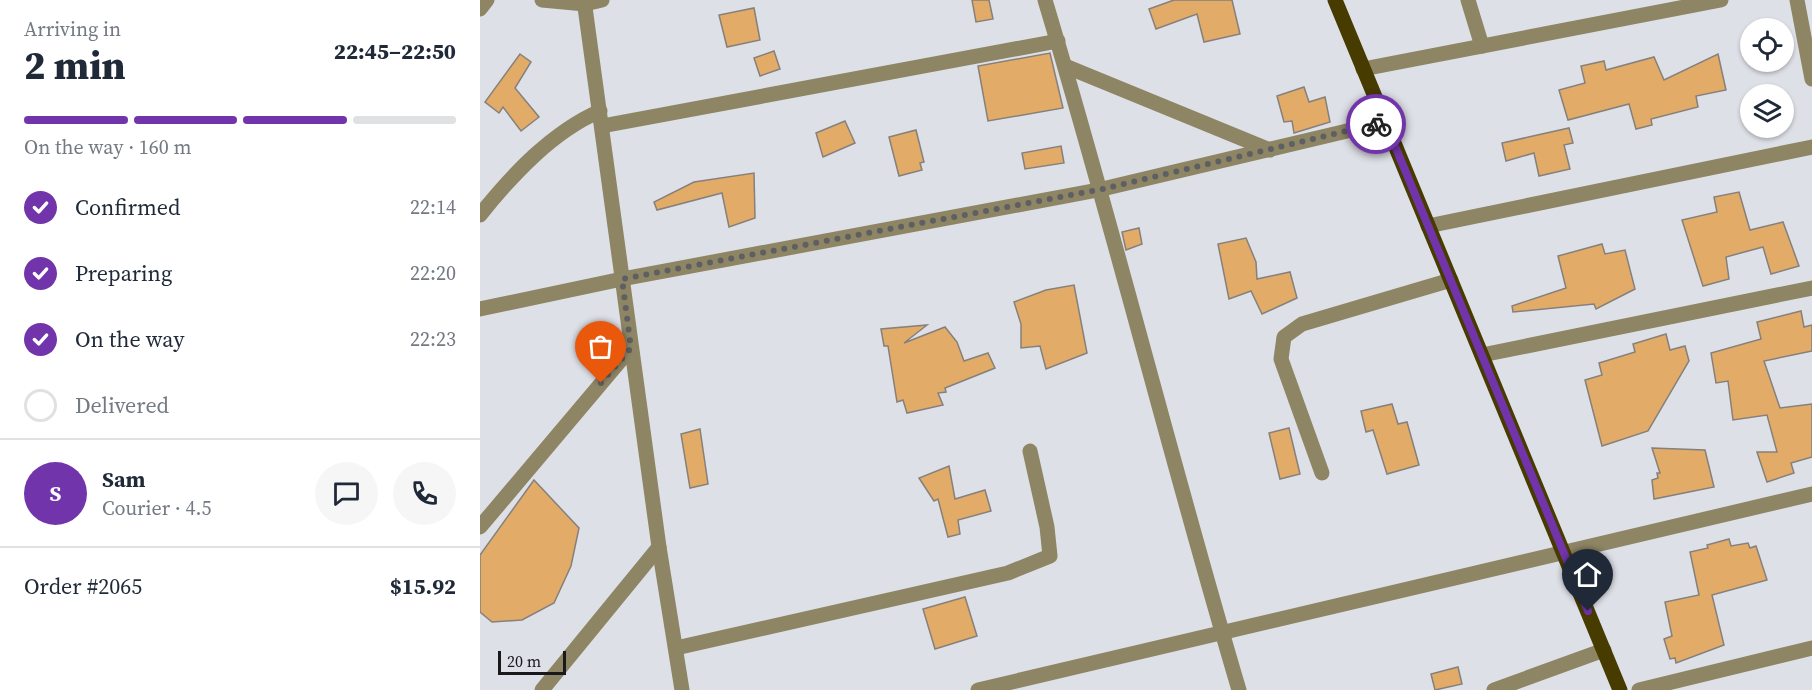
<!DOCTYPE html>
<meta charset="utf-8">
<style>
:root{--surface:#fff;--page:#f6f6f7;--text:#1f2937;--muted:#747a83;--line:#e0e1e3;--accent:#7234aa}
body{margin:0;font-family:"Source Serif 4",serif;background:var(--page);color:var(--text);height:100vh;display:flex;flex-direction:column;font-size:22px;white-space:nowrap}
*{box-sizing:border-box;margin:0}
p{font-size:20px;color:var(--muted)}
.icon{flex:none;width:33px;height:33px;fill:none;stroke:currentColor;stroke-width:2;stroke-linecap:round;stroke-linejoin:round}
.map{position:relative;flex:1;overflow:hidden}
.details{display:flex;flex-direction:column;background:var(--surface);width:480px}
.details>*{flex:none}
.fabs{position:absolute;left:1260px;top:18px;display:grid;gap:12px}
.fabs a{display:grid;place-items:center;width:54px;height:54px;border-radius:50%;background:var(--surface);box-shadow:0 2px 4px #0004;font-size:30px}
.scale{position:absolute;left:18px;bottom:15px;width:68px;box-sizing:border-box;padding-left:6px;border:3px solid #19191c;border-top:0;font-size:16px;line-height:21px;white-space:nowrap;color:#19191c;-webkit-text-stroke:4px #dee0e7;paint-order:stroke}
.pin{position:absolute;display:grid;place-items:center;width:51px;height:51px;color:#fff;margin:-62px -26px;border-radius:50% 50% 50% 0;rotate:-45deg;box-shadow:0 0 6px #0007}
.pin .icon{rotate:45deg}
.courier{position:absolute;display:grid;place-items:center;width:60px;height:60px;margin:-30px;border:4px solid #7234aa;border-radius:50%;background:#fff;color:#222;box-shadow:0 2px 8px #0007}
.summary em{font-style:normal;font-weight:800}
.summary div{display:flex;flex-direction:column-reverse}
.summary{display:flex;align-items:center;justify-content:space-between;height:102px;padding:0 24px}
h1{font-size:39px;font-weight:800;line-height:45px}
.bar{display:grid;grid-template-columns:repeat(4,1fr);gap:9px 6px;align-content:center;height:72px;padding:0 24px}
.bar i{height:8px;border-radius:4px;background:var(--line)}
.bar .active{background:var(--accent)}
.bar p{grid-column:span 4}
.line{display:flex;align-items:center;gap:15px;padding:0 24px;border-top:2px solid var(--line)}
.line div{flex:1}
.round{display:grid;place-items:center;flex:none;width:63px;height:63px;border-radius:32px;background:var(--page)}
ol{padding:0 24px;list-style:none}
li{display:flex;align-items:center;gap:18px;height:66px}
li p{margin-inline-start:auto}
li .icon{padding:6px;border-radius:50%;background:var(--accent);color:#fff;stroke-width:4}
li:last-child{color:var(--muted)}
li i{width:33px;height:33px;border:3px solid var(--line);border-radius:50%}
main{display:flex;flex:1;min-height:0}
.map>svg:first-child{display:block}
.building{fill:#e3ab68;stroke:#85807b;stroke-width:1.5}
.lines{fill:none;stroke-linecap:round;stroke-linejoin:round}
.street{stroke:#8e8564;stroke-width:15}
.primary{stroke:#483b00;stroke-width:15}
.done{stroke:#5e5f63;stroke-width:6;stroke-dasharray:0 10.8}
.route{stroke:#7234aa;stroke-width:8}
</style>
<main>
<section class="details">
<div class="summary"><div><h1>2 min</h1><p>Arriving in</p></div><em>22:45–22:50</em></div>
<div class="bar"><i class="active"></i><i class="active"></i><i class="active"></i><i></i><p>On the way · 160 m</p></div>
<ol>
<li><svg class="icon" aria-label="check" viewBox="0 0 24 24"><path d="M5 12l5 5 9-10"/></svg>Confirmed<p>22:14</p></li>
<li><svg class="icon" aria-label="check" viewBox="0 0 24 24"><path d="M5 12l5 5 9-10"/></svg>Preparing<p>22:20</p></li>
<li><svg class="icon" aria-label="check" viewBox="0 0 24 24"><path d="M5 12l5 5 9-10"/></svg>On the way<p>22:23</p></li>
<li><i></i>Delivered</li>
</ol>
<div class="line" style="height:108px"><b class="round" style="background:var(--accent);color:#fff">S</b><div><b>Sam</b><p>Courier · 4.5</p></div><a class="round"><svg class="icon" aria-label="chat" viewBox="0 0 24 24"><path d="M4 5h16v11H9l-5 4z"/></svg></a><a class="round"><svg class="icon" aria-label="phone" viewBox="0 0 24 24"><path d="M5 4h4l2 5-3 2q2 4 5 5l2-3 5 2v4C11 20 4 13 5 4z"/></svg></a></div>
<div class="line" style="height:78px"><div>Order #2065</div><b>$15.92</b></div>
</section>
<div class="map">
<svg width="1332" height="690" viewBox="0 0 1332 690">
<rect width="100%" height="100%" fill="#dee0e7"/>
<!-- building -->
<g class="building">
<polygon points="492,0 509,0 513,19 496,22"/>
<polygon points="694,0 752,0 760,34 724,42 717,14 676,29 669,9"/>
<polygon points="274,8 280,40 247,47 239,15"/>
<polygon points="294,51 300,69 280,76 274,58"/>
<polygon points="570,53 583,108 508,121 498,66"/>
<polygon points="40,54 51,62 35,88 59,117 41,131 23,107 19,113 5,102"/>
<polygon points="1238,54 1246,90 1216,96 1218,107 1171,119 1172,125 1156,129 1149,104 1088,120 1079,90 1105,83 1101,66 1124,61 1126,70 1174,57 1184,80"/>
<polygon points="824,87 829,102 845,97 850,122 814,133 812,121 804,122 797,96"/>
<polygon points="365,121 375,143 343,157 336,133"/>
<polygon points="1089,128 1093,143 1084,145 1090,169 1059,176 1054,153 1026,161 1022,143"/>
<polygon points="436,130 444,162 440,163 442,170 419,176 409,137"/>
<polygon points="581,146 584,163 545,169 542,153"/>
<polygon points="274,173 275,218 249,227 242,193 177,210 174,202 214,182"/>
<polygon points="1259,192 1270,230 1303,222 1319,266 1291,274 1283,247 1246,257 1249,279 1223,286 1202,220 1237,212 1234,197"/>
<polygon points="659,228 662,244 646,250 642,232"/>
<polygon points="766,238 776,262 777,279 810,272 817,298 782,314 771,291 749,299 738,244"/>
<polygon points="1122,244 1125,254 1145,250 1155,289 1116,309 1114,304 1033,312 1032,306 1086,288 1078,256"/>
<polygon points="594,285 607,353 566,369 560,346 541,348 541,324 534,302 566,290"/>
<polygon points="1321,311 1324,327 1332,325 1332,351 1284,361 1300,408 1332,404 1332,457 1311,463 1314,473 1287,482 1277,452 1297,452 1287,415 1253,420 1248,381 1236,383 1231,353 1281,339 1277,322"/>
<polygon points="447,325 424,343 465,327 477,342 484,361 508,353 515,368 465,388 466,392 458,393 463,405 427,413 423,400 417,402 408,346 404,346 401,329"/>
<polygon points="1186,334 1190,350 1205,346 1209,361 1168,431 1122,446 1105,380 1122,375 1119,363 1155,352 1153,344"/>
<polygon points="912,404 918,424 927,422 939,465 907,474 893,430 886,432 881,411"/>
<polygon points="809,428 820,474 800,479 789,433"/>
<polygon points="220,429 228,484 210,488 201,434"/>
<polygon points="1172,448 1225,450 1234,487 1174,499 1172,480 1178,478 1177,473 1180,473"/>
<polygon points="469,466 475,499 505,490 511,511 478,520 480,534 468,537 458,499 454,501 439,478"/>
<polygon points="54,480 99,528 91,566 74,603 42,620 12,622 0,612 0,555"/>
<polygon points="1249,539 1251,546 1268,543 1270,548 1276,546 1287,580 1232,595 1244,645 1196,663 1195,658 1190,659 1184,639 1192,636 1185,602 1219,595 1210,552 1228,548 1227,545"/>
<polygon points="485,597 497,636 455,649 443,609"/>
<polygon points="978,667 982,684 955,690 951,674"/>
</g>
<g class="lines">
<!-- street -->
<g class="street">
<polyline points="62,0 105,4 122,0"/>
<polyline points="104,0 179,547 202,690"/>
<path d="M565,0C634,229 691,461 759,690"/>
<polyline points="988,0 1002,46"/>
<polyline points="1317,0 1332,79"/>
<polyline points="0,9 7,0"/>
<polyline points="585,66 790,150"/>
<polyline points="883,69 1241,0"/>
<polyline points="122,126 578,41"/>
<path d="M0,215C32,175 72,132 120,111"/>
<polyline points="948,226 1332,147"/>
<polyline points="0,309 142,279 618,190 905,122"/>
<polyline points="1002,355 1332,288"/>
<polyline points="842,473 801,359 804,337 822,324 971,280"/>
<polyline points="0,527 151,348"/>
<polyline points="196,648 528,573 570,556 567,527 550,451"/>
<polyline points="62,690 179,547"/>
<polyline points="498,690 1332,494"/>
<polyline points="1014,690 1124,650"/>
<polyline points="1159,690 1332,648"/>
</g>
<!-- primary -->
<polyline class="primary" points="855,0 1140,690"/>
</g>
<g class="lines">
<!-- done -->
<polyline class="done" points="121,383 151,348 142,279 618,190 896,124"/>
<!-- route -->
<polyline class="route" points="896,124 905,122 1108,611"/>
</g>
</svg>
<div class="fabs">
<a><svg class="icon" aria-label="locate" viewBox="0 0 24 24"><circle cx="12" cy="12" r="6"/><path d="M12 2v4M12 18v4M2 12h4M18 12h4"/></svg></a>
<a><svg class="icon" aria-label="layers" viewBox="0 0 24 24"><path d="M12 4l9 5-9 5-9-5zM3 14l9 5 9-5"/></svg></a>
</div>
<div class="scale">20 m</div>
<div class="pin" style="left:121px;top:383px;background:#ea580c"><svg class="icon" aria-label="bag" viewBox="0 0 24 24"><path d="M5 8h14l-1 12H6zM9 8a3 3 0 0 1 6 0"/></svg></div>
<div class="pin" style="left:1108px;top:611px;background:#1f2937"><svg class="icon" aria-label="home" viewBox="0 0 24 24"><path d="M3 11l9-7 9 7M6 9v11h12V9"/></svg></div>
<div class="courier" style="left:896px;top:124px"><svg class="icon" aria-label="bike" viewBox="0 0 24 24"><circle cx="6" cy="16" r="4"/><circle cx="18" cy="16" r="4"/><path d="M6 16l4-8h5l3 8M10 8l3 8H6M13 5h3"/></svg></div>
</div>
</main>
